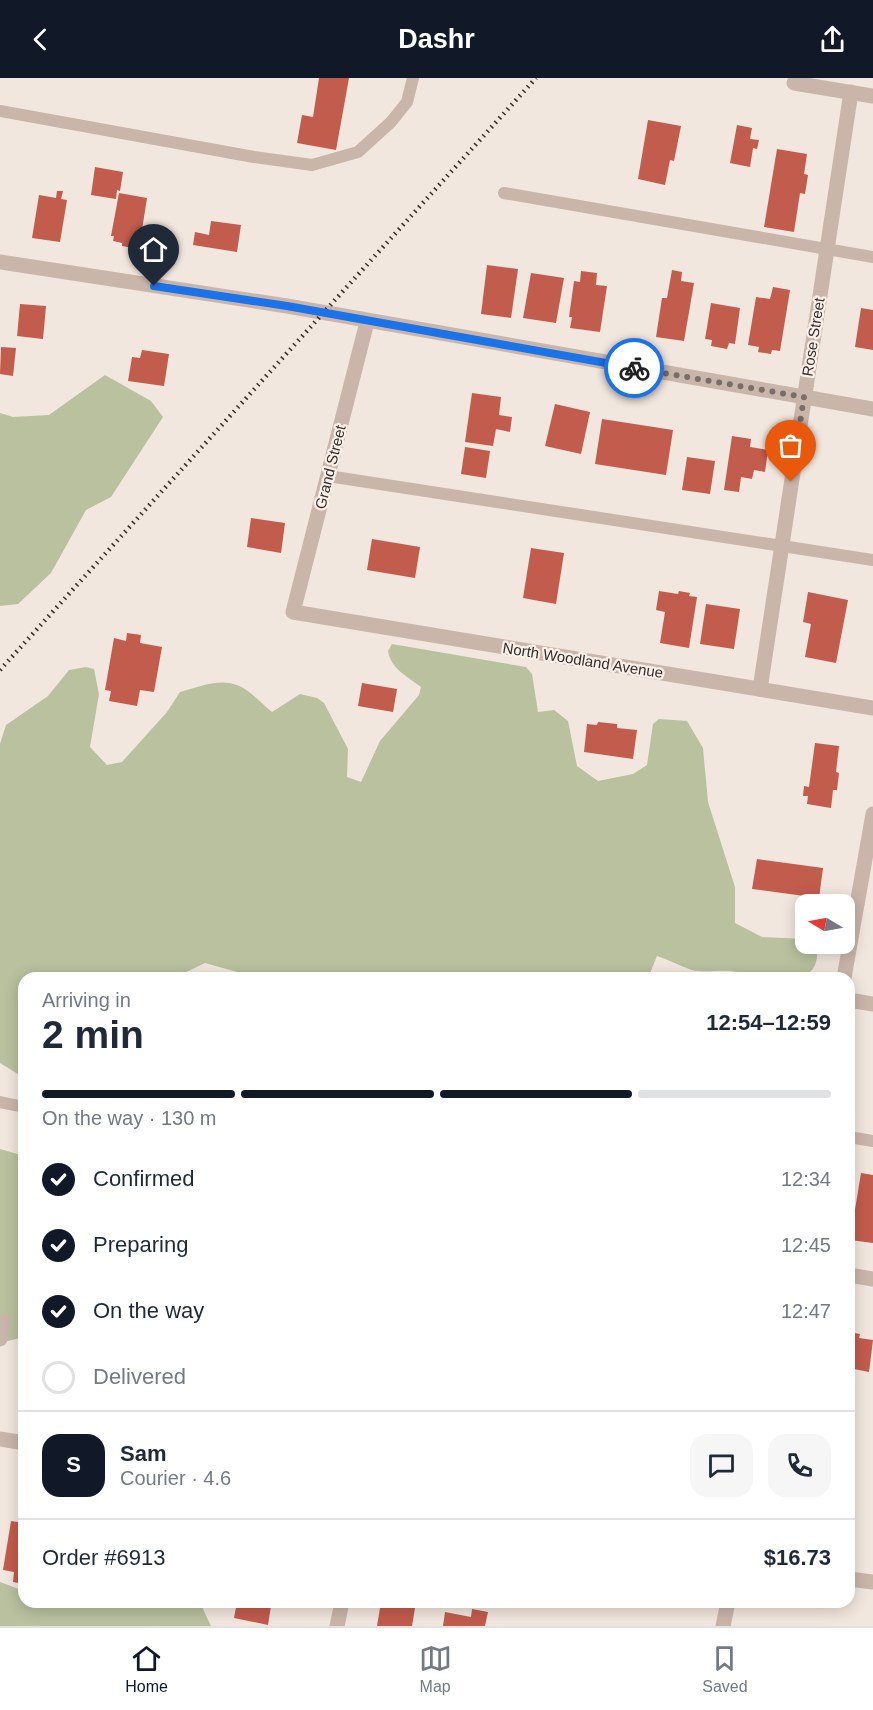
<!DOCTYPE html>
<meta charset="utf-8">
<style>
:root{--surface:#fff;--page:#f6f6f7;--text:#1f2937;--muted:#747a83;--line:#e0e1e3;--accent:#111827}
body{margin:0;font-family:Arial,sans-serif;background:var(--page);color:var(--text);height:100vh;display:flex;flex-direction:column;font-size:22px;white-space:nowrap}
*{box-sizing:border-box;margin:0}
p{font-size:20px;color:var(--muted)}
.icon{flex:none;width:33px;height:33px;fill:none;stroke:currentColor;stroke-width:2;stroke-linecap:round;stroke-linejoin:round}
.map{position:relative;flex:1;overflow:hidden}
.side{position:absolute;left:18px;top:894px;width:837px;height:636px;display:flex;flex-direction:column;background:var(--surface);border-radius:18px;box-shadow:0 3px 15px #0003}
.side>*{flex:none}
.needle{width:39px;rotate:280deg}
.buttons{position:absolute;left:795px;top:816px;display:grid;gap:12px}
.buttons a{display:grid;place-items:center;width:60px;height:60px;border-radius:12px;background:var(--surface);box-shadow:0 3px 15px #0003;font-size:30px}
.pin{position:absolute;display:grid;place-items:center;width:51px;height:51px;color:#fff;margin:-62px -26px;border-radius:50% 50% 50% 0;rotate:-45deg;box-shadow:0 0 6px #0007}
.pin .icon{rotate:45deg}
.courier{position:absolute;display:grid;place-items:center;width:60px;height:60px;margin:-30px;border:4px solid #1a73e8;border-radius:50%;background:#fff;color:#222;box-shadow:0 2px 8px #0007}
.head em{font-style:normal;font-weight:600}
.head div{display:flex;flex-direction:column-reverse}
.head{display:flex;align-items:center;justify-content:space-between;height:102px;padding:0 24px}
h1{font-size:39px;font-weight:600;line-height:45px}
.bar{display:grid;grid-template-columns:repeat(4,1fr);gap:9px 6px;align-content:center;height:72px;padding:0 24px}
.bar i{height:8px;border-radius:4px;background:var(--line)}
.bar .on{background:var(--accent)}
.bar p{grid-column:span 4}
.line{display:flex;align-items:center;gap:15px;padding:0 24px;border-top:2px solid var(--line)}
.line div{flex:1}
.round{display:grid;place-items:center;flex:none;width:63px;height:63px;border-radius:18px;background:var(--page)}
ol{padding:0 24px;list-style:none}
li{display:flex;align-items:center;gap:18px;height:66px}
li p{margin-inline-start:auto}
li .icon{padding:6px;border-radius:50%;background:var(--accent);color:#fff;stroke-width:4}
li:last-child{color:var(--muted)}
li i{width:33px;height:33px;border:3px solid var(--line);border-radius:50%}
header{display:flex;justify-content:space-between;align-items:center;height:78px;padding:0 24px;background:var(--accent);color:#fff;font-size:27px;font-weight:600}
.tab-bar{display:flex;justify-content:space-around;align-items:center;height:84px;border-top:2px solid var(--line);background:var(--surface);font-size:16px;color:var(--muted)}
.tab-bar a{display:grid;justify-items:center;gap:3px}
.tab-bar .on{color:var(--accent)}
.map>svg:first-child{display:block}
.green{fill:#b9c19f}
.building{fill:#c25c4c}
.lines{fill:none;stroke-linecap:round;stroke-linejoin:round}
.service{stroke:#cab5aa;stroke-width:12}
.minor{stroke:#cab5aa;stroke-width:15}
.tertiary{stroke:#cab5aa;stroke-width:15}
.rail{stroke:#382d2a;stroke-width:4.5;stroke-dasharray:1.5 4.5;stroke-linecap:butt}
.done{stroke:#796e69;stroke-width:6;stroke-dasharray:0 10.8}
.route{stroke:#1a73e8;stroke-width:8}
.labels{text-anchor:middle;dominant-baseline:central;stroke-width:4.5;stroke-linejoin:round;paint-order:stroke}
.street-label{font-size:15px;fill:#382d2a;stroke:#faf1eb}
</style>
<header><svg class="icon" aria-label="back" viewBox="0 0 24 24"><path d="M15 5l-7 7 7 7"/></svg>Dashr<svg class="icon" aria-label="share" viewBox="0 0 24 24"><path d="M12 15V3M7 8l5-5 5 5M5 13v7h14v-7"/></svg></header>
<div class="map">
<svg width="873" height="1548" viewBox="0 0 873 1548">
<rect width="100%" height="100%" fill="#f2e7de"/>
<!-- green -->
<g class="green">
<polygon points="105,297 151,323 163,339 111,419 86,432 51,495 18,526 0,528 0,335 13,339 49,337"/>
<path d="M392,566L526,589L532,596L538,634L554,632L568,643L577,688L598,703L633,696L647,687L653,646L659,641L687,643L703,670L708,724L735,809V845L762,859L805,861L806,866H814C818,873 818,879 815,887C803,914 750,894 729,893C717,892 703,895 692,892C680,888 669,882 657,878L648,900H259L205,885L174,900H24V996H18L0,985V666L6,647L48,618L69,592L86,589L94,591L99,616L90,669L107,687L122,684L167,634L180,614C198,609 219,600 237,607C250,612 262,626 272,634L300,616L317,620L324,625L348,671L347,699L361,704L380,663L419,617L421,609C407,598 391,591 388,573Z"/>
<polygon points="0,1071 24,1078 24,1259 8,1263 0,1261"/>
<path d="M0,1504L24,1513V1524H144C160,1531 167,1523 183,1524C189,1525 196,1527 202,1529L211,1548H0Z"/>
</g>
<!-- building -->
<g class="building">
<polygon points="319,0 349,0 336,72 297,65 302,37 313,39"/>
<polygon points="648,42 681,48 674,83 670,82 665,107 638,101"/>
<polygon points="737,47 752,50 750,61 759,62 757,71 753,70 750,89 730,85"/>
<polygon points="777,71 807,76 804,96 808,97 805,116 800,115 794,154 764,149"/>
<polygon points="95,89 123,94 120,113 117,112 116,121 91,117"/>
<polygon points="57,113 63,113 61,121 67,122 60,164 32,160 39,117 56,120"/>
<polygon points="119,115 147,120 139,171 122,168 122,165 113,163 114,158 111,158"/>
<polygon points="211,143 241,147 237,174 193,167 195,154 209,157"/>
<polygon points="487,187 518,191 511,240 481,236"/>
<polygon points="672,192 682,194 681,203 694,205 684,263 656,259 662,220 667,220"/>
<polygon points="581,193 597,195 596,207 607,208 600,254 570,250 572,239 569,239 574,203 580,204"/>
<polygon points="531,195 564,200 556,245 523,240"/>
<polygon points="773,209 790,212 780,273 772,272 771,276 758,274 759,269 748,267 756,219 770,221"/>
<polygon points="711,225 740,230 735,266 729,265 727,271 711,268 712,262 705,261"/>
<polygon points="20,226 46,228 43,261 17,258"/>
<polygon points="861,230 873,232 873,272 855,269"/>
<polygon points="1,269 16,270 13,298 0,296"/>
<polygon points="142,272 169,276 164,308 128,303 132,279 140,280"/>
<polygon points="472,315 501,319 499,337 512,339 510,354 496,351 493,368 465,364"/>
<polygon points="555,326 590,334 581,376 545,368"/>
<polygon points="602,341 673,352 666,397 595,386"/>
<polygon points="732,358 751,361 750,369 768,372 765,394 754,392 752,401 741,399 739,414 724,412"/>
<polygon points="465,369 490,373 486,400 461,396"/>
<polygon points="687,379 715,383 710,416 682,412"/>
<polygon points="251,440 285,445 281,475 247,469"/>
<polygon points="372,461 420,469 415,500 367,492"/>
<polygon points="531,470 564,475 556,526 523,520"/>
<polygon points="659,513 678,516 679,513 690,515 689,518 697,519 689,570 660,565 665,534 656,532"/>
<polygon points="808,514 848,522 836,585 805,579 811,546 803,544"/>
<polygon points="706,526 740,531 734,571 700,566"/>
<polygon points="127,555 141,557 140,565 162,569 154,614 140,612 137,628 109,623 111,613 105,612 114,560 126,563"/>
<polygon points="362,605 397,611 393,634 358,628"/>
<polygon points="598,644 617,646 617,650 637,652 633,681 584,674 587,646 597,647"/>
<polygon points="815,665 839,668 836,694 839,695 837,712 833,712 831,730 807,726 808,718 803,718 804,708 809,709"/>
<polygon points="757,781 823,790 819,820 752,811"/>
<polygon points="861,1095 873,1097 873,1165 850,1162"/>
<polygon points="849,1254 860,1256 859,1260 873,1262 869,1294 849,1290"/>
<polygon points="11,1443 24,1445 24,1506 13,1504 14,1494 3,1492"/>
<polygon points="237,1524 266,1524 265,1527 271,1528 268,1547 234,1540"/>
<polygon points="381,1524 416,1524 412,1548 377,1548"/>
<polygon points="472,1531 488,1534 485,1548 443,1548 445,1534 471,1539"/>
</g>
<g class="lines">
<!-- service -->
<g class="service">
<polyline points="0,33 254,79 312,87 358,74 391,44 407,24 413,0"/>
<polyline points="504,115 873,179"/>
<polyline points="328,398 873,482"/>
<polyline points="0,1024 24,1029"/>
<polyline points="849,1059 873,1063"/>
</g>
<!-- minor -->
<g class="minor">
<polyline points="794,5 873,18"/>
<polyline points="760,611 851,14"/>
<polyline points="844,900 873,736"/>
<polyline points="849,922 873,926"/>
<polyline points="849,1197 873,1201"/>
<polyline points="0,1261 3,1243"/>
<polyline points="0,1361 24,1365"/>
<polyline points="849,1501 873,1504"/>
<polyline points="337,1548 342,1524"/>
<polyline points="723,1548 728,1524"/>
</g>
<!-- tertiary -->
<g class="tertiary">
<polyline points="0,184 287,228 873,331"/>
<polyline points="367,244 293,534 873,630"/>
</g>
<!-- rail -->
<polyline class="rail" points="0,592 536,0"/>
</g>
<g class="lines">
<!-- done -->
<polyline class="done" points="634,290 804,319 791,404"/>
<!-- route -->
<polyline class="route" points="154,208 287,228 634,290"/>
</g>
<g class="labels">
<!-- street labels -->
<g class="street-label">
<text transform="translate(813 259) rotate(-81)">Rose Street</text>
<text transform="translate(330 389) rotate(-76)">Grand Street</text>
<text transform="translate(583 582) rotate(9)">North Woodland Avenue</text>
</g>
</g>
</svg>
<div class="buttons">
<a><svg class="needle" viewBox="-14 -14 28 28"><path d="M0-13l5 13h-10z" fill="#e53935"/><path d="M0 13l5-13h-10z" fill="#747a83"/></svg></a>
</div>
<div class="pin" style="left:791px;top:404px;background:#ea580c"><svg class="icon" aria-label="bag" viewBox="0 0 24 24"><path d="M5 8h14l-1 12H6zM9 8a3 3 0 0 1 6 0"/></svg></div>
<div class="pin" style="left:154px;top:208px;background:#1f2937"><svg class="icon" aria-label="home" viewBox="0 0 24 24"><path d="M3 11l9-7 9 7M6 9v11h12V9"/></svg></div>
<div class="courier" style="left:634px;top:290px"><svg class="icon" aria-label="bike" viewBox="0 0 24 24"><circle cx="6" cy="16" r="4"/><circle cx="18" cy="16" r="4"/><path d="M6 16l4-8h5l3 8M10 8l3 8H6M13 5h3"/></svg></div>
<section class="side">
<div class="head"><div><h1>2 min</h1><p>Arriving in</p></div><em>12:54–12:59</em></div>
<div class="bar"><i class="on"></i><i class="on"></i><i class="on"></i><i></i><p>On the way · 130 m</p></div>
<ol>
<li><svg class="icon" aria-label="check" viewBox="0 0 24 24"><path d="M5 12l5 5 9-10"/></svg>Confirmed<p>12:34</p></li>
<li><svg class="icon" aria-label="check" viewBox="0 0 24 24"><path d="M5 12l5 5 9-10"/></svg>Preparing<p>12:45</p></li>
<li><svg class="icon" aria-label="check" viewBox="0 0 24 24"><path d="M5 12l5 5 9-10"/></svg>On the way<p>12:47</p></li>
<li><i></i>Delivered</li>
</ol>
<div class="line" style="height:108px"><b class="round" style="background:var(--accent);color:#fff">S</b><div><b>Sam</b><p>Courier · 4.6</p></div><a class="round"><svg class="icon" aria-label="chat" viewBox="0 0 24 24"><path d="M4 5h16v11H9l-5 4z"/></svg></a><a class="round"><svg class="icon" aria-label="phone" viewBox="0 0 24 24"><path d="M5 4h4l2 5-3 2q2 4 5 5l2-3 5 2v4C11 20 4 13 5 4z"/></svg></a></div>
<div class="line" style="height:78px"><div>Order #6913</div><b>$16.73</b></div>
</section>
</div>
<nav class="tab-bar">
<a class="on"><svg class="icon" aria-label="home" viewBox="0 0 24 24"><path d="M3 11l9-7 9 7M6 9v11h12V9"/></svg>Home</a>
<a><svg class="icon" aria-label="map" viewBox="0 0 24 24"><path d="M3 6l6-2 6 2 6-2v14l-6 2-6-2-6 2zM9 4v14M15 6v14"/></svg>Map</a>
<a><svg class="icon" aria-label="saved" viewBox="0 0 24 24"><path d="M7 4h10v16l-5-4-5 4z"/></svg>Saved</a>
</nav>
